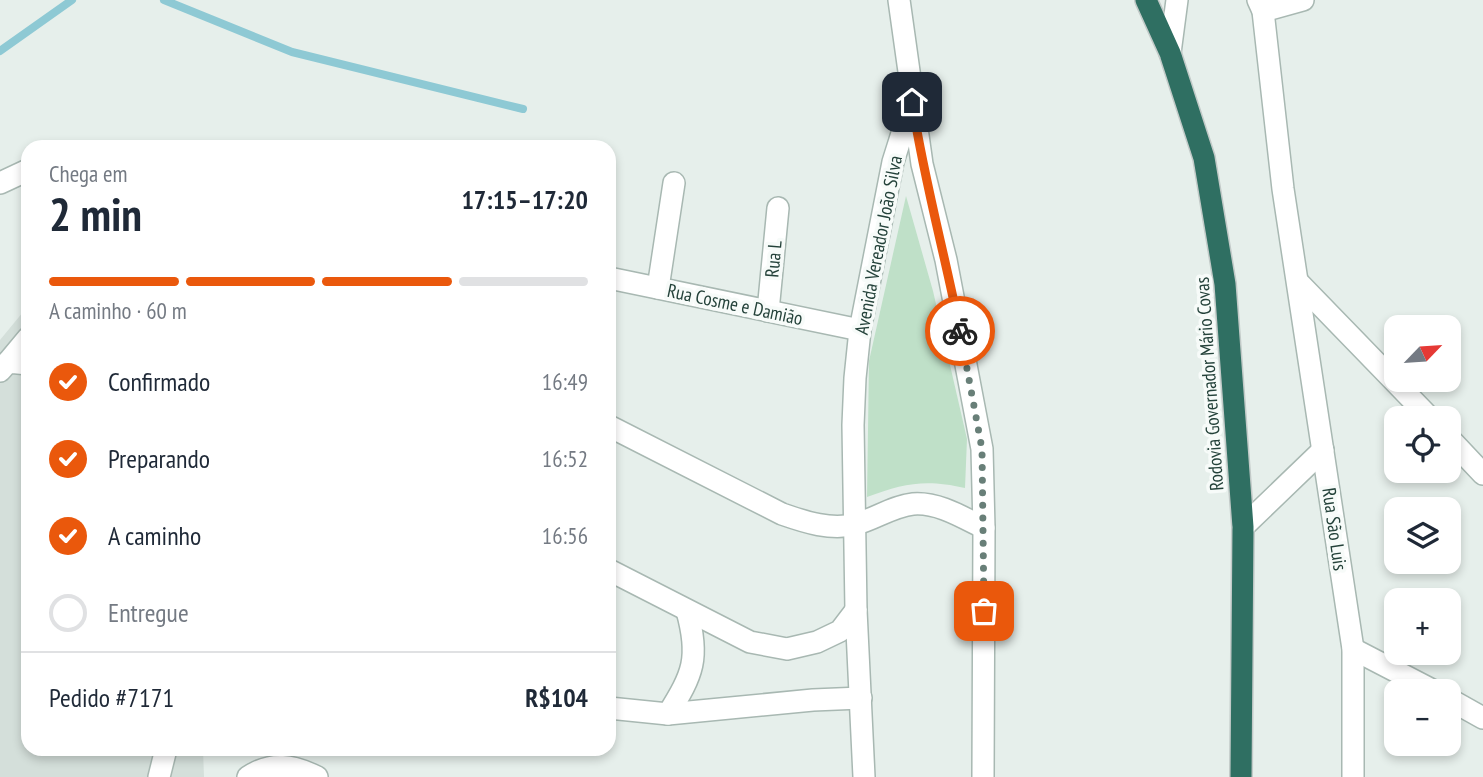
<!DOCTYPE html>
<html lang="pt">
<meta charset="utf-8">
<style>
:root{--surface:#fff;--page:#f6f6f7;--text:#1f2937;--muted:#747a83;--line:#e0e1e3;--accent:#ea580c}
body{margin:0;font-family:"PT Sans Narrow",sans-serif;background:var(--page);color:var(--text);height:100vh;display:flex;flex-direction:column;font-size:26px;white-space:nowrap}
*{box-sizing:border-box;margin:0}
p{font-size:23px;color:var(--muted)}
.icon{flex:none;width:38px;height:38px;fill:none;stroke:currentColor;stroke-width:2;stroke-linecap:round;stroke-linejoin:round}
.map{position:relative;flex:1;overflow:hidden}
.drawer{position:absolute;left:21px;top:140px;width:595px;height:616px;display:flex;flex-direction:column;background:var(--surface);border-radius:21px;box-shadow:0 4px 10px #0003}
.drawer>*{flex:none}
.needle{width:46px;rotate:65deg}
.controls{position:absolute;left:1384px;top:315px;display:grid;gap:14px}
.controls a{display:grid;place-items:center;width:77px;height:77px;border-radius:14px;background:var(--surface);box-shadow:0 4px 10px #0003;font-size:35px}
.pin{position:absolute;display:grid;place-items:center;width:60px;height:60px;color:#fff;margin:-30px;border-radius:14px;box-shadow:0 4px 10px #0006}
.courier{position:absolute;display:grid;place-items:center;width:70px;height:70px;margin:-35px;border:5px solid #ea580c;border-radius:50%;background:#fff;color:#222;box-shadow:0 2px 9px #0007}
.head em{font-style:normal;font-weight:700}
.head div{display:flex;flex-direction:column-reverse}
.head{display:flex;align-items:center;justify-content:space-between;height:119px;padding:0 28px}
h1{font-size:46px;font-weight:700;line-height:52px}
.bar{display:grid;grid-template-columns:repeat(4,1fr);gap:10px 7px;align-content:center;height:84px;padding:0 28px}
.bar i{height:9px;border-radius:5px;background:var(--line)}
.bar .selected{background:var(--accent)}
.bar p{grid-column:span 4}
.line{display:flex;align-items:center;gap:18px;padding:0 28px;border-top:2px solid var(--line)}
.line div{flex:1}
ol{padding:0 28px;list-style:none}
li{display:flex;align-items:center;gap:21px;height:77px}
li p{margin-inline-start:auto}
li .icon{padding:7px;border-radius:50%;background:var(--accent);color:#fff;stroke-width:4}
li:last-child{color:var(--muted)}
li i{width:38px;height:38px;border:4px solid var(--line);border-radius:50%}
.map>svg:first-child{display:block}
.built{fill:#d4dfda}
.green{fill:#bfe0c8}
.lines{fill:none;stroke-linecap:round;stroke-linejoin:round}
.stream{stroke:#8ec9d4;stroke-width:8}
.minor-casing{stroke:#a8b8b2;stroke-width:24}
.highway-casing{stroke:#c2cac8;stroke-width:24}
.minor{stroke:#fff;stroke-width:21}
.highway{stroke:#2f6f62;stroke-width:21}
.done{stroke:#687f78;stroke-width:7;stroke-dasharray:0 12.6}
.route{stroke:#ea580c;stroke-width:9}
.labels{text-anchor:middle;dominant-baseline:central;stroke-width:7;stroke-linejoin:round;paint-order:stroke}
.street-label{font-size:19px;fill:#24423a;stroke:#f7fbf9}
</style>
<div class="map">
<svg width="1483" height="777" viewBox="0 0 1483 777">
<rect width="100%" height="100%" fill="#e6efeb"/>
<!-- built -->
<polygon class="built" points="28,306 28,749 203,749 204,777 0,777 0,340"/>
<!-- green -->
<path class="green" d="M906,196L933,291L967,439L965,488C926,479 904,483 867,497L869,361Z"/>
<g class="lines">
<!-- stream -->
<g class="stream">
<polyline points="164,0 292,52 523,109"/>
<polyline points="0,51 72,0"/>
</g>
<defs>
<g id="minor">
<polyline points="899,0 922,164 946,260 982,449 984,528 983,777"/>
<polyline points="1258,0 1263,11 1283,189 1353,649 1353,777"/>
<polyline points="1263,11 1303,0"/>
<polyline points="1170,53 1177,0"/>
<polyline points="0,183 28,170"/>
<polyline points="609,278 860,330"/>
<polyline points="1299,283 1430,418"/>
<polyline points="658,288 674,183"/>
<polyline points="768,311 778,208"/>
<polyline points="8,362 28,338"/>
<polyline points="0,371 8,362 28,364"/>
<path d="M609,426L782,514C805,522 832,531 856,524C875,519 893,506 913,504C938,502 962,517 984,528"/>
<polyline points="1449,438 1483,474"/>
<polyline points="1243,527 1323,450"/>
<polyline points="609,570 750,642 787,649 817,642 840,631 856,610"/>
<polyline points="1353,649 1434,691"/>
<polyline points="1449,699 1483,718"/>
<polyline points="609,708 668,714 813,700 861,698"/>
<path d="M668,714C693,674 700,658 687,611"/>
<polyline points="159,777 166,749"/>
<path d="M248,777C272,761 293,765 317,777"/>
<polyline points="864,777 856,610 853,425 855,378 860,330 893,162 910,108"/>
</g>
<polyline id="highway" points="1146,0 1170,53 1204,158 1225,284 1243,527 1241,777"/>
</defs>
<!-- minor casing -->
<use href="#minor" class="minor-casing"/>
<!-- highway casing -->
<use href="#highway" class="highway-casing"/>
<!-- minor -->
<use href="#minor" class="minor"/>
<!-- highway -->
<use href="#highway" class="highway"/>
</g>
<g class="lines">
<!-- done -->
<polyline class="done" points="960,331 982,449 984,611"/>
<!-- route -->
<path class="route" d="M912,102C924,180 945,255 960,331"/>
</g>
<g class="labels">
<!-- street labels -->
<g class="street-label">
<text transform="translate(878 245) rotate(-79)">Avenida Vereador João Silva</text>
<text transform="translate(773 259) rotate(-85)">Rua L</text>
<text transform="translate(735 304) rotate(12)">Rua Cosme e Damião</text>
<text transform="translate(1209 384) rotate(-94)">Rodovia Governador Mário Covas</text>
<text transform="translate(1335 529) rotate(82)">Rua São Luis</text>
</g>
</g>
</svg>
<div class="controls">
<a><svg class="needle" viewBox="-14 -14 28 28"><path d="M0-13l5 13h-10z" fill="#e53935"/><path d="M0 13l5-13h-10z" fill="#747a83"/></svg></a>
<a><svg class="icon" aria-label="locate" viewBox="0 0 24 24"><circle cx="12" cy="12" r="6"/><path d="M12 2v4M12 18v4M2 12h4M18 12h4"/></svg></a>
<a><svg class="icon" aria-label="layers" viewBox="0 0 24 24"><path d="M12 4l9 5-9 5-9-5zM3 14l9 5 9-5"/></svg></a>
<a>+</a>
<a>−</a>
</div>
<div class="pin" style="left:984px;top:611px;background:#ea580c"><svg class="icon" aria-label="bag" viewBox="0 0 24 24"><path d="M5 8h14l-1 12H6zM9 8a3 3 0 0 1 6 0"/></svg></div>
<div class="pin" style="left:912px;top:102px;background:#1f2937"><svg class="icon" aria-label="home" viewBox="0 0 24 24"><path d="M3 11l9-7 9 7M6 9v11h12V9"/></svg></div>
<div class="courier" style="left:960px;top:331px"><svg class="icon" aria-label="bike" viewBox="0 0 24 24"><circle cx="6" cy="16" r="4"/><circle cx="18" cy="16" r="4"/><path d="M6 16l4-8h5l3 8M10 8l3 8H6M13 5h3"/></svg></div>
<section class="drawer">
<div class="head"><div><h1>2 min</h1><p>Chega em</p></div><em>17:15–17:20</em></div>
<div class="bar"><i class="selected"></i><i class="selected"></i><i class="selected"></i><i></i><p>A caminho · 60 m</p></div>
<ol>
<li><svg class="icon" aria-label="check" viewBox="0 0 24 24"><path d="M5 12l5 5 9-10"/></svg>Confirmado<p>16:49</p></li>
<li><svg class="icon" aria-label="check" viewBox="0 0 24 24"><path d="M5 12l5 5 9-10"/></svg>Preparando<p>16:52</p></li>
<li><svg class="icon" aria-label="check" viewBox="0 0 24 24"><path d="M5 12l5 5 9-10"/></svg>A caminho<p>16:56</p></li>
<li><i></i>Entregue</li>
</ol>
<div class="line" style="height:91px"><div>Pedido #7171</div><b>R$104</b></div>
</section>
</div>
